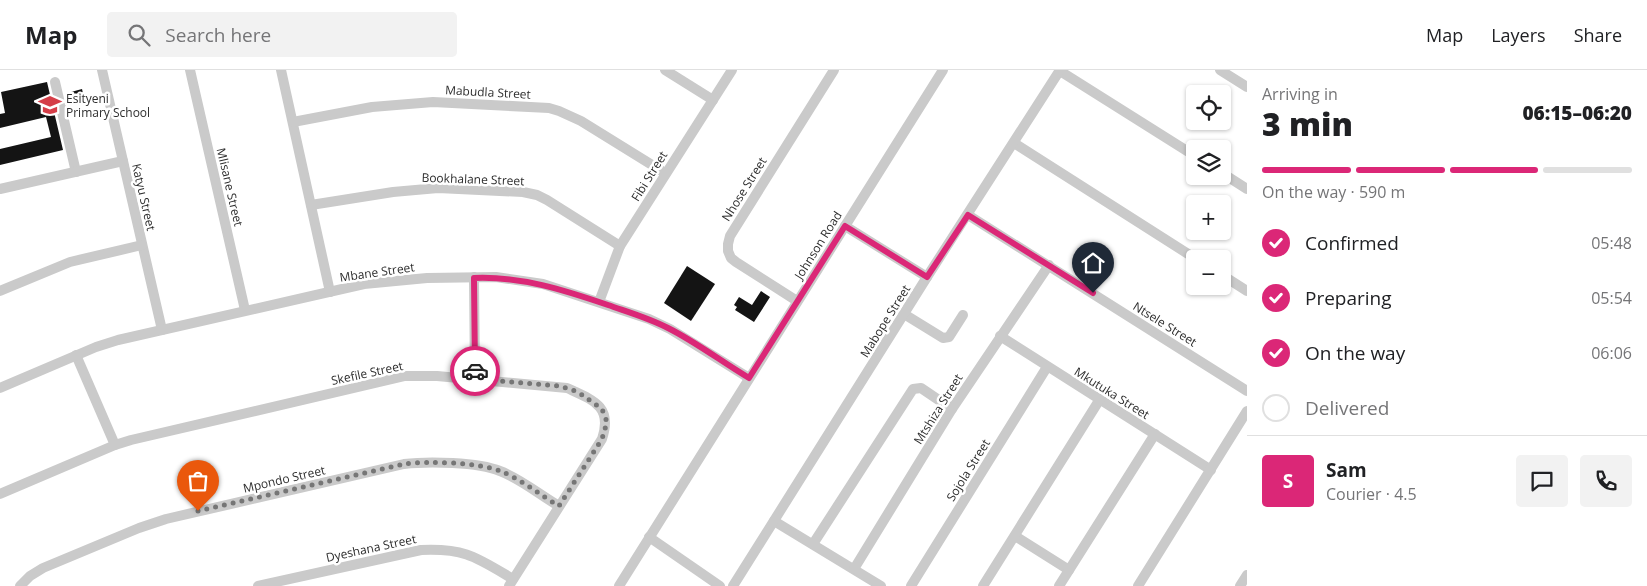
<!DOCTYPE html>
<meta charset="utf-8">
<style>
:root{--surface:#fff;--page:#f2f2f2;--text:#202124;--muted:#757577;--line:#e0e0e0;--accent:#db2777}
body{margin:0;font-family:"Open Sans",sans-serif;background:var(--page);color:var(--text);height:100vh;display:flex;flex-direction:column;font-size:19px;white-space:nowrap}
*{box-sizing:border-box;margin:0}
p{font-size:16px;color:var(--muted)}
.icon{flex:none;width:28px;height:28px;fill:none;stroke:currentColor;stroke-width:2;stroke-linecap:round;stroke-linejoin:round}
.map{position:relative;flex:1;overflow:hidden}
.sheet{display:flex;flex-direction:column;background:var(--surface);width:400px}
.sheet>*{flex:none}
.tools{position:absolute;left:1186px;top:15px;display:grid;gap:10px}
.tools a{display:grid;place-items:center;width:45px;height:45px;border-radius:5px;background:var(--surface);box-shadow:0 1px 4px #0004;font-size:25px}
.pin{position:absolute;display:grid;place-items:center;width:42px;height:42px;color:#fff;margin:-51px -21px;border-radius:50% 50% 50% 0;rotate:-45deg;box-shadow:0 0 5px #0007}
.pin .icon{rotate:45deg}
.courier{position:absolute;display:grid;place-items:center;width:50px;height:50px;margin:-25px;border:4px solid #db2777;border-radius:50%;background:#fff;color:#222;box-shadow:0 1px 6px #0007}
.head em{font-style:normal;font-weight:800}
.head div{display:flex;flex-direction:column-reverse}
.head{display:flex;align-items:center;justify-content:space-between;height:85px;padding:0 15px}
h1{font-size:32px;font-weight:800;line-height:38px}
.bar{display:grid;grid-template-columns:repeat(4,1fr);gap:8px 5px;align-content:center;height:60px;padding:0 15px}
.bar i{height:6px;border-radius:4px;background:var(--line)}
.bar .selected{background:var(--accent)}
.bar p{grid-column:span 4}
.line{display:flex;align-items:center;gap:12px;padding:0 15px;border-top:1px solid var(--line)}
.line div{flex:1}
.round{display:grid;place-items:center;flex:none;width:52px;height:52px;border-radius:5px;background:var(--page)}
ol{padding:0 15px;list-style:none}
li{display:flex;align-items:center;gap:15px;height:55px}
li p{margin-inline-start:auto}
li .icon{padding:5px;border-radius:50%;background:var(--accent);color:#fff;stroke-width:4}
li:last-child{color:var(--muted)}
li i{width:28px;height:28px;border:2px solid var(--line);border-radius:50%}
header{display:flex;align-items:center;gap:30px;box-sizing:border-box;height:70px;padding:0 25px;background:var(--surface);border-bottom:1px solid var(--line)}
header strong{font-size:24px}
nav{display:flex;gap:28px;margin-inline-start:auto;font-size:18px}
.search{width:350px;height:45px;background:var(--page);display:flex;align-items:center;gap:12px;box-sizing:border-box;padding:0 18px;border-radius:5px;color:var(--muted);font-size:19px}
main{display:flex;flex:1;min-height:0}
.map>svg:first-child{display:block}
.building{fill:#141414}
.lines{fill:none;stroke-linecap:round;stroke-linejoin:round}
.minor{stroke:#cacaca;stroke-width:10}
.done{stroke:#767676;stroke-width:5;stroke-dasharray:0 9}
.route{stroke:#db2777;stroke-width:6}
.labels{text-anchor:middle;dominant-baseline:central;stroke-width:5;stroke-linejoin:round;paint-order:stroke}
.street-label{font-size:12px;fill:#2d2d2d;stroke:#fff}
.poi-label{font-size:12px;fill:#2d2d2d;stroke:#fff;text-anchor:start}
</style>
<header>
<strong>Map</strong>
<div class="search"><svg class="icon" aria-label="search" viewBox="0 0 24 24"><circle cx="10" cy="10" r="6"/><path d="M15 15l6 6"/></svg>Search here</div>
<nav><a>Map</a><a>Layers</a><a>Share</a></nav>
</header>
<main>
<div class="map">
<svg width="1247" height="516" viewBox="0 0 1247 516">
<rect width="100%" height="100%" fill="#fff"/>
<!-- building -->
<g class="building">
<polygon points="47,12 63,80 0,95 0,79 51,67 46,47 0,58 0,44 5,43 1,22"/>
<polygon points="82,19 85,32 74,34 71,22"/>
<polygon points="687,196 715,214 691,251 664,233"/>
<polygon points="761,221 770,227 754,252 735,240 737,237 734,235 739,227 752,235"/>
</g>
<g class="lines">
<!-- minor -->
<g class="minor">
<polyline points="102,0 162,260"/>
<polyline points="190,0 245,240"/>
<polyline points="281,0 330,222"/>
<polyline points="665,0 713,30"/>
<polyline points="1220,0 1247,17"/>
<polyline points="1060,1 1195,86"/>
<polyline points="55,12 76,102"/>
<polyline points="293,52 372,37 433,32 549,38 559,41 581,51 665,103"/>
<polyline points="1014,73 1196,189"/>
<polyline points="1222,103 1247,119"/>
<polyline points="0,119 123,91"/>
<polyline points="311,135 393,122 438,118 523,122 537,125 547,130 620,176"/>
<polyline points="968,145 1247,321"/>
<polyline points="845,156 927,207"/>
<polyline points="1222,205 1247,221"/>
<polyline points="474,207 475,309"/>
<polyline points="0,221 70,192 142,175"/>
<polyline points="797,231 736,192 731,188 728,181 728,174 730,166 834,0"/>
<polyline points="599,232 620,176 732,0"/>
<polyline points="904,244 943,268 949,267 963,245"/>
<polyline points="1000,266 1211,400"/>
<polyline points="76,285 115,375"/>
<polyline points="0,318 96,277 118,270 364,214 427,208 496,207 543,214 649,249 670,259 749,308"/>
<path d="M0,424L115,375L131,370L405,306H437L567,318C593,330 613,336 602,369L509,516"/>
<polyline points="774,451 881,516"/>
<polyline points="1015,466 1069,500"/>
<polyline points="649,467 720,516"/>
<polyline points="813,474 913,319 921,318 952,339"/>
<polyline points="854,499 952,339 1049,195"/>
<path d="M20,516L30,506L43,498L139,458L166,449L404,394C428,391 478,392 500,401C521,409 540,425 559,436"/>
<path d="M258,516L421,480C465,478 476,487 513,509"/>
<polyline points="619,516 943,0"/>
<polyline points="733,516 927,207 1060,0"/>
<polyline points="911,516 1047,297"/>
<polyline points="983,516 1100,329"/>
<polyline points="1059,516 1155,364"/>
<polyline points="1138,516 1247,341"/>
<polyline points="1240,516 1247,505"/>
</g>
</g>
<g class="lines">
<!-- done -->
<path class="done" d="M198,441L404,394C428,391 478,392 500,401C521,409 540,425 559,436L602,369L607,352L602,339L578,322L560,316L475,309V301"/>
<!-- route -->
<path class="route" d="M475,301L474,208C521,206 564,220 608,235C628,242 649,248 668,258C696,272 722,292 749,308L845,156L927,207L968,145L1093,223"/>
</g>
<!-- icons -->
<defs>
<symbol id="school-bare" viewBox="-9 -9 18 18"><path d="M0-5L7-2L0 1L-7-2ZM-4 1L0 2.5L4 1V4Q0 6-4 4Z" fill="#d53e48" stroke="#fff" stroke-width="2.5" paint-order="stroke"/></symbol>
</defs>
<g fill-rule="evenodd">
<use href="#school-bare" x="34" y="19" width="32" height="32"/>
</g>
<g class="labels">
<!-- street labels -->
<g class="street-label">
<text transform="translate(488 22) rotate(3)">Mabudla Street</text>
<text transform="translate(649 106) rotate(-58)">Fibi Street</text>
<text transform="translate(473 109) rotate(2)">Bookhalane Street</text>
<text transform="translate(230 117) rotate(77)">Mlisane Street</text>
<text transform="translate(744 119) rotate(-58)">Nhose Street</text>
<text transform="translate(144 127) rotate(77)">Katyu Street</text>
<text transform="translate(818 175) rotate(-58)">Johnson Road</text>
<text transform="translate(377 202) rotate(-8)">Mbane Street</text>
<text transform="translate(885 251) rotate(-58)">Mabope Street</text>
<text transform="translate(1165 254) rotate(32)">Ntsele Street</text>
<text transform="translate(367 303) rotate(-12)">Skefile Street</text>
<text transform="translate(1112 323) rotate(32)">Mkutuka Street</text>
<text transform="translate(938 339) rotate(-58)">Mtshiza Street</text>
<text transform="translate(968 400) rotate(-58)">Sojola Street</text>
<text transform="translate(284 409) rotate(-13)">Mpondo Street</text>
<text transform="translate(371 478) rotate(-12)">Dyeshana Street</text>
</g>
<!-- poi labels -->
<g class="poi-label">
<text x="66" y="28">Esityeni<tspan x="66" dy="14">Primary School</tspan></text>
</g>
</g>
</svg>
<div class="tools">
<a><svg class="icon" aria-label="locate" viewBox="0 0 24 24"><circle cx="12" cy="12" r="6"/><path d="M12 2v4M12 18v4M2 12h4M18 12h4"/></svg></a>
<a><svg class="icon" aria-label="layers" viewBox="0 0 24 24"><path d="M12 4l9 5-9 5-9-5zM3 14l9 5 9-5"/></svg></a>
<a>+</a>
<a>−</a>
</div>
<div class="pin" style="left:198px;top:441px;background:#ea580c"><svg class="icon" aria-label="bag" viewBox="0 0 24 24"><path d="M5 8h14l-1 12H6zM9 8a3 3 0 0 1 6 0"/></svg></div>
<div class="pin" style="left:1093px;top:223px;background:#1f2937"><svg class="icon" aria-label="home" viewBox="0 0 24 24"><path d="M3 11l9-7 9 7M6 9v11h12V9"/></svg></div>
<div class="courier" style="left:475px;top:301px"><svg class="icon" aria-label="car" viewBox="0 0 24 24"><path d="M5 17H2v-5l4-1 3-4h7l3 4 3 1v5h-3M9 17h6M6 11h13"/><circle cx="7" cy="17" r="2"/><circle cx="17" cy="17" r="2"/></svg></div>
</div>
<section class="sheet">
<div class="head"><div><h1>3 min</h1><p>Arriving in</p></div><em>06:15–06:20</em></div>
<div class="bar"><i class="selected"></i><i class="selected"></i><i class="selected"></i><i></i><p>On the way · 590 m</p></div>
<ol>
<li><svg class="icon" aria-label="check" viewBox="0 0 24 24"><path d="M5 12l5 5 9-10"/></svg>Confirmed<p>05:48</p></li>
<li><svg class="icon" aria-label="check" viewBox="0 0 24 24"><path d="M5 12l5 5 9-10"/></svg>Preparing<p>05:54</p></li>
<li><svg class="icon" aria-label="check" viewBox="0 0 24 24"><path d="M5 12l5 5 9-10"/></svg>On the way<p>06:06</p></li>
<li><i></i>Delivered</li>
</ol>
<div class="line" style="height:90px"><b class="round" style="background:var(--accent);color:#fff">S</b><div><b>Sam</b><p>Courier · 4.5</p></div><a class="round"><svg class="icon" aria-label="chat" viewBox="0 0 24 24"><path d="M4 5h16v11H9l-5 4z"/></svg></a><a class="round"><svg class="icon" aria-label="phone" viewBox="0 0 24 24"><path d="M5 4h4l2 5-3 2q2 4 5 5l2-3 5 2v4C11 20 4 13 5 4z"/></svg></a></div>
</section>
</main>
